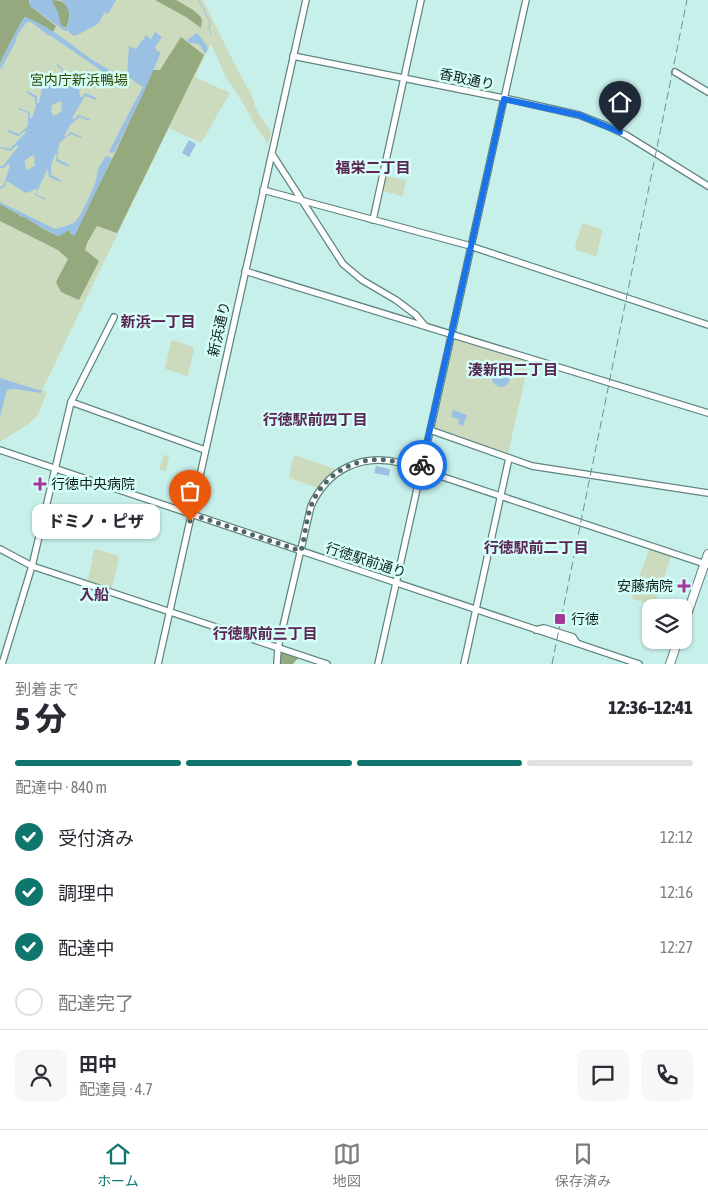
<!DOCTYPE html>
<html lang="ja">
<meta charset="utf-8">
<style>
:root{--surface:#fff;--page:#f7f7f7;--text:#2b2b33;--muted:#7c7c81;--line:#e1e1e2;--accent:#0f766e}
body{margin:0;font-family:"Asap Condensed","Noto Sans JP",sans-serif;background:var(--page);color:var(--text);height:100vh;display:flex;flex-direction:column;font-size:19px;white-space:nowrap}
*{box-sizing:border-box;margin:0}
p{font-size:16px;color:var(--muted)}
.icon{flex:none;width:28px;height:28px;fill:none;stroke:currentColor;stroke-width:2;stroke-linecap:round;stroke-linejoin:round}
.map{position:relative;height:664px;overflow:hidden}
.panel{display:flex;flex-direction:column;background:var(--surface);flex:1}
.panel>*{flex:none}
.buttons{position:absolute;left:642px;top:599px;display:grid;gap:10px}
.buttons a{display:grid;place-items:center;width:50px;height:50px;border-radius:10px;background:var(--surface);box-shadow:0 1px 4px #0004;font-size:25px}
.pin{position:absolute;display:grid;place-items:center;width:42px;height:42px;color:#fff;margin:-51px -21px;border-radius:50% 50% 50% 0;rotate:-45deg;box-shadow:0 0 5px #0007}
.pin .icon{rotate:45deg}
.courier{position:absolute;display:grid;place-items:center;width:50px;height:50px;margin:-25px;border:4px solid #1a73e8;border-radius:50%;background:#fff;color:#222;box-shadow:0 1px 6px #0007}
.bubble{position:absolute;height:35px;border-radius:10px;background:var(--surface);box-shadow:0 1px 4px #0004;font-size:16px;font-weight:800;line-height:35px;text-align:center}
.head em{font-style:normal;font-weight:800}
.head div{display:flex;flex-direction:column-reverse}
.head{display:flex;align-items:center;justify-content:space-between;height:85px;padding:0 15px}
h1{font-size:32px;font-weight:800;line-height:38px}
.bar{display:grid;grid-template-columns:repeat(4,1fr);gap:8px 5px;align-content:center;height:60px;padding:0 15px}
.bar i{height:6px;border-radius:4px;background:var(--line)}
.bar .current{background:var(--accent)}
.bar p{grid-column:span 4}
.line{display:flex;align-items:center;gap:12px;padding:0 15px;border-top:1px solid var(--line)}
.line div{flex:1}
.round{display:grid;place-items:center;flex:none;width:52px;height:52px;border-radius:10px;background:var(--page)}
ol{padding:0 15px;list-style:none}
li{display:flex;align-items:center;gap:15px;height:55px}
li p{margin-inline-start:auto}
li .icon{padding:5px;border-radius:50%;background:var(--accent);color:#fff;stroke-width:4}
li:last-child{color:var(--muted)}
li i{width:28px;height:28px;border:2px solid var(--line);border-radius:50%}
.dock{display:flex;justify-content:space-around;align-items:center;height:70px;border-top:1px solid var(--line);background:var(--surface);font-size:14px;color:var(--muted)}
.dock a{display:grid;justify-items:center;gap:2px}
.dock .current{color:var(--accent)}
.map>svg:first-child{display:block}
.green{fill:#ccdabd}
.forest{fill:#95a97e}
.water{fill:#9ac1e4;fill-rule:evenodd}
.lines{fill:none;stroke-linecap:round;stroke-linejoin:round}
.stream{stroke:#9ac1e4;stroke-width:1}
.minor-casing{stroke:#618581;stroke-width:8}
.major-casing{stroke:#618581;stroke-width:10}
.minor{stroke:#fff;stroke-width:5.5}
.major{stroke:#fff;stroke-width:8}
.rail{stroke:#728e8b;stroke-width:1;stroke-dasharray:8 4;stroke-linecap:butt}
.done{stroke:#506865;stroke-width:5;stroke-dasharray:0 9}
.route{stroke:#1a73e8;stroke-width:6}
.poi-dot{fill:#a43898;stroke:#d5fef8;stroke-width:2}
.labels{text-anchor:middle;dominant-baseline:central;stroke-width:5;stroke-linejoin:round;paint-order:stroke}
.street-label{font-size:14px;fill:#101f1d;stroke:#d5fef8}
.park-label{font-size:14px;fill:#2e4600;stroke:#d5fef8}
.poi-label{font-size:14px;fill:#101f1d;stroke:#d5fef8;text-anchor:start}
.neighbourhood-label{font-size:15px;font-weight:bold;fill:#5a2553;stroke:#d5fef8}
</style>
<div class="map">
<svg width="708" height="664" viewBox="0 0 708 664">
<rect width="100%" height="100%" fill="#c8f0eb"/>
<!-- green -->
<g class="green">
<polygon points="0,0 203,0 234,63 252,96 256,109 271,132 268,144 267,143 252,120 246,108 226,77 211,44 195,77 230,93 201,143 169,128 42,390 47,392 38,415 28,424 0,442"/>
<polygon points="468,81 470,81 481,83 481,81 493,84 492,92 467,87"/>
<polygon points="387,176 405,180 406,182 403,195 402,196 383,191 382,190 385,177"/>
<polygon points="584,223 600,229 602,231 597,255 595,256 576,250 575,247 582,224"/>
<polygon points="456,339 529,361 508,454 434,427 453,341"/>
<polygon points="173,340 193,347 194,349 188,375 187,376 166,369 165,368 171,342"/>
<polygon points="164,455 169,456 166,471 159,469"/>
<polygon points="294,455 295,455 335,469 335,471 326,478 317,488 290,478 289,476"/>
<polygon points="650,548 670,555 671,557 654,605 652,605 633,599 632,596 649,550"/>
<polygon points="96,549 118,556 119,558 112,589 111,589 89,582 88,580 94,550"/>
</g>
<!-- forest -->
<g class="forest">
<path d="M0,0H29L30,6L56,26L53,32L45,27L25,17C18,26 15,35 9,45C6,52 2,57 0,64Z"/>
<path d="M52,0C70,0 73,13 66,28C65,27 63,27 62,26C60,25 52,3 52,0Z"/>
<polygon points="155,0 176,0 193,10 201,17 202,21 201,28 186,17"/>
<polygon points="181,37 204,55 117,233 97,226 87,243 85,250 99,261 79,300 61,292 56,282 68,259 58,250 0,221 0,204 18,214 20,216 25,217 42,228 57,236 59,236 69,230 71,234 74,235 117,149 153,70 160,70"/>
<polygon points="282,652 299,657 293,664 280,664 281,653"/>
</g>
<!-- water -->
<g class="water">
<path d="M30,0H52C53,5 56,7 58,12C60,19 58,24 65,28L67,27L70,17L69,12L65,3L60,0H116L108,14L105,12L98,24L77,35L74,36L68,31H65L30,6Z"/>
<path d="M25,17C47,26 66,40 84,54C96,63 109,68 120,78L118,82L51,36L48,35L35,25L31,22H27L17,35L16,41L4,63L3,66L0,69C0,58 6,52 11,42C15,33 19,25 25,17Z"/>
<path d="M155,32L162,37L155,47L157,51L161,52L143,94L115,151L113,153H111L109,152C120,130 131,108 143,87L127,76L129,46L136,49L143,39L144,40L145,35L151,39Z"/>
<path d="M197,33L203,40L208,48L205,54C200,44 200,43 189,43L187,40Z"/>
<path d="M57,63L64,71L62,76L75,85L77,84L76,78L88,70V72L78,79C79,84 79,95 81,98L85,93L97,98L96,100L85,96L72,118L74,119L79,115L90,119L89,121L80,117L70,125L64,136L66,137L70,132L82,137L81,138L71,134L60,142L58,149V159L69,165L68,167L56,161L57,155L55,154L51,166V175L61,180L60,182L49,177L48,169L47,170L36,194L46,199L45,200L35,195L37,190L36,189L27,193L24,192L7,181L5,187L0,189V187L4,185L10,165L8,164L4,168H0V166H3L18,147L17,145L10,151L0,148L1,147L10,149L26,132L25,131L18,136L8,132V130L19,134L28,126V113L18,109L19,108L29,112L30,118H32L36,106L35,98L26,92L27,91L37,96V103H39L43,83L34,76L35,75L45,82V87L46,88L50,82L62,71L56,64ZM60,101L61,102V103L62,106L61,110L62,111L54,116L51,112L52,107L51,106ZM33,155L35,160L34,164L36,165L27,170L26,169V168L25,165V161H24Z"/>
<polygon points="189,140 196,144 189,157 182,153"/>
<path d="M106,156L112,158L75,235L73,236L69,230L59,236H57L42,228L25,217L20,216L18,214L0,204V202L55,229C57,229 72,224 74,223C80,219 93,189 96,181C97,177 97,173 98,169C100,164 104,160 106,156Z"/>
<circle cx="501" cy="378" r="9"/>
<polygon points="0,378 42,391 41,393 15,389 7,390 0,417"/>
<polygon points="453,410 467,415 463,426 458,424 459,419 451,417"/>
<polygon points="376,466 390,469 389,476 374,473"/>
</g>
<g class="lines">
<!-- stream -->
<polyline class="stream" points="199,0 210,22 209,28 211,34"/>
<defs>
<g id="minor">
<polyline points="293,56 508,99 579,115 607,126 626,135 708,186"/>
<polyline points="675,72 708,92"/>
<polyline points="272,154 343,264 362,280 396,300 416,315 425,326"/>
<polyline points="263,190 467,245 708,325"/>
<polyline points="373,220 421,0"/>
<polyline points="245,271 708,413"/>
<polyline points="71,402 205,450"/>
<polyline points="430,430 532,466 708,493"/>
<polyline points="0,450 639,664"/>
<polyline points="0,549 32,566 327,664"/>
<polyline points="536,630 544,628 573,637 577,643"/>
<polyline points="2,664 32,566 71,402 114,317"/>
<polyline points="158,664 306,0"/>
<path d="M277,664L278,648L311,506C328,469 362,453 401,463L708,565"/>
<polyline points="378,664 526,0"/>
<polyline points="464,664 509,458"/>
</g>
<g id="major">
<polyline points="684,623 708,554"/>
<polyline points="670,664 678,640"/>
</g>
</defs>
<!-- minor casing -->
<use href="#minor" class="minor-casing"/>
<!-- major casing -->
<use href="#major" class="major-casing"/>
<!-- minor -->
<use href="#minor" class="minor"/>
<!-- major -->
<use href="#major" class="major"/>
<!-- rail -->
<polyline class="rail" points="552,664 687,0"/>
</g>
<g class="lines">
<!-- done -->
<path class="done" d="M190,521L191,514L301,551C305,536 306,520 311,506C323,474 358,454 392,461C402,463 411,467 421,470L422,465"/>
<!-- route -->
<polyline class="route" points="422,465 504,99 579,115 620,132"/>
</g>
<!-- markers -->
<g class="poi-dot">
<path d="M37.5 476.5h5v5h5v5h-5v5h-5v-5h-5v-5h5z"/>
<path d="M681.5 578.5h5v5h5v5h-5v5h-5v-5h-5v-5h5z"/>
<rect x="554" y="613" width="12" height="12" rx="2.5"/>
</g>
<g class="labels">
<!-- street labels -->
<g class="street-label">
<text transform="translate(467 79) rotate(12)">香取通り</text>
<text transform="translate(219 329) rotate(-77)">新浜通り</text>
<text transform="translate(366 560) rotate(18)">行徳駅前通り</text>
</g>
<!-- park labels -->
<g class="park-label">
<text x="79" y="80">宮内庁新浜鴨場</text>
</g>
<!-- poi labels -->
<g class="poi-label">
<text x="51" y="484">行徳中央病院</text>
<text x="673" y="586" text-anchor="end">安藤病院</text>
<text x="571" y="619">行徳</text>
</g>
<!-- neighbourhood labels -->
<g class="neighbourhood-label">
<text x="373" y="167">福栄二丁目</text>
<text x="158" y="321">新浜一丁目</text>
<text x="513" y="369">湊新田二丁目</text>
<text x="315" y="419">行徳駅前四丁目</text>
<text x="536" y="547">行徳駅前二丁目</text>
<text x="94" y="594">入船</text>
<text x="265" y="633">行徳駅前三丁目</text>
</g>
</g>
</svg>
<div class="buttons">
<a><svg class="icon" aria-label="layers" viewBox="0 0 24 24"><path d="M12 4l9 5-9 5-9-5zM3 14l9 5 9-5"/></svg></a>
</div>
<div class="pin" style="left:190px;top:521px;background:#ea580c"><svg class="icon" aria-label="bag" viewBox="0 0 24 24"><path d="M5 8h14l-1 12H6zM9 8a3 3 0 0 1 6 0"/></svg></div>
<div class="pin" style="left:620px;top:132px;background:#1f2937"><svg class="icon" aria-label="home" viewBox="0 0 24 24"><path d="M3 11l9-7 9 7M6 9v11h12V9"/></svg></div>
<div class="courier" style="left:422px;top:465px"><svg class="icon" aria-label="bike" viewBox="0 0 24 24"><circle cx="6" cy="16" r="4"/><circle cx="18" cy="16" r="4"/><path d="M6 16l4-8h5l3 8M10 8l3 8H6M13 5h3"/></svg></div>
<div class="bubble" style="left:32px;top:504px;width:128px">ドミノ・ピザ</div>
</div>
<section class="panel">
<div class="head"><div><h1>5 分</h1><p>到着まで</p></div><em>12:36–12:41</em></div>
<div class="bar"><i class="current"></i><i class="current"></i><i class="current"></i><i></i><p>配達中 · 840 m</p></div>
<ol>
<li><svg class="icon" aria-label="check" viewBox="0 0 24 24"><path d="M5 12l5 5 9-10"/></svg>受付済み<p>12:12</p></li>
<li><svg class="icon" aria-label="check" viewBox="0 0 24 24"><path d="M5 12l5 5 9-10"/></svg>調理中<p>12:16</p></li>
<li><svg class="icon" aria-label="check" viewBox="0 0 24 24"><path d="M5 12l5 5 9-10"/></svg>配達中<p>12:27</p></li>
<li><i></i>配達完了</li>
</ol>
<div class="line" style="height:90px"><a class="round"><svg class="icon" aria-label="person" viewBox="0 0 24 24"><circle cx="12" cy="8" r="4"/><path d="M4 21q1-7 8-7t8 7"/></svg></a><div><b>田中</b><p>配達員 · 4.7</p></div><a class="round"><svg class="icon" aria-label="chat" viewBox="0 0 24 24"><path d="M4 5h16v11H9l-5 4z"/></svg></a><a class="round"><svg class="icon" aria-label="phone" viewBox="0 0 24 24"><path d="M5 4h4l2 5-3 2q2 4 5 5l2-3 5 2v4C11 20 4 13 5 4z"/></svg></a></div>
</section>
<nav class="dock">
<a class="current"><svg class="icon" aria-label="home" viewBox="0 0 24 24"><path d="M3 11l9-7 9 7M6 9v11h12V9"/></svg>ホーム</a>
<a><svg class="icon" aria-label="map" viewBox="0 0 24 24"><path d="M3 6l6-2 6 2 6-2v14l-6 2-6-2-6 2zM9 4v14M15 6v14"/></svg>地図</a>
<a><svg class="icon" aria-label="saved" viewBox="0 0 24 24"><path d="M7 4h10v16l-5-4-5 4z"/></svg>保存済み</a>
</nav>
